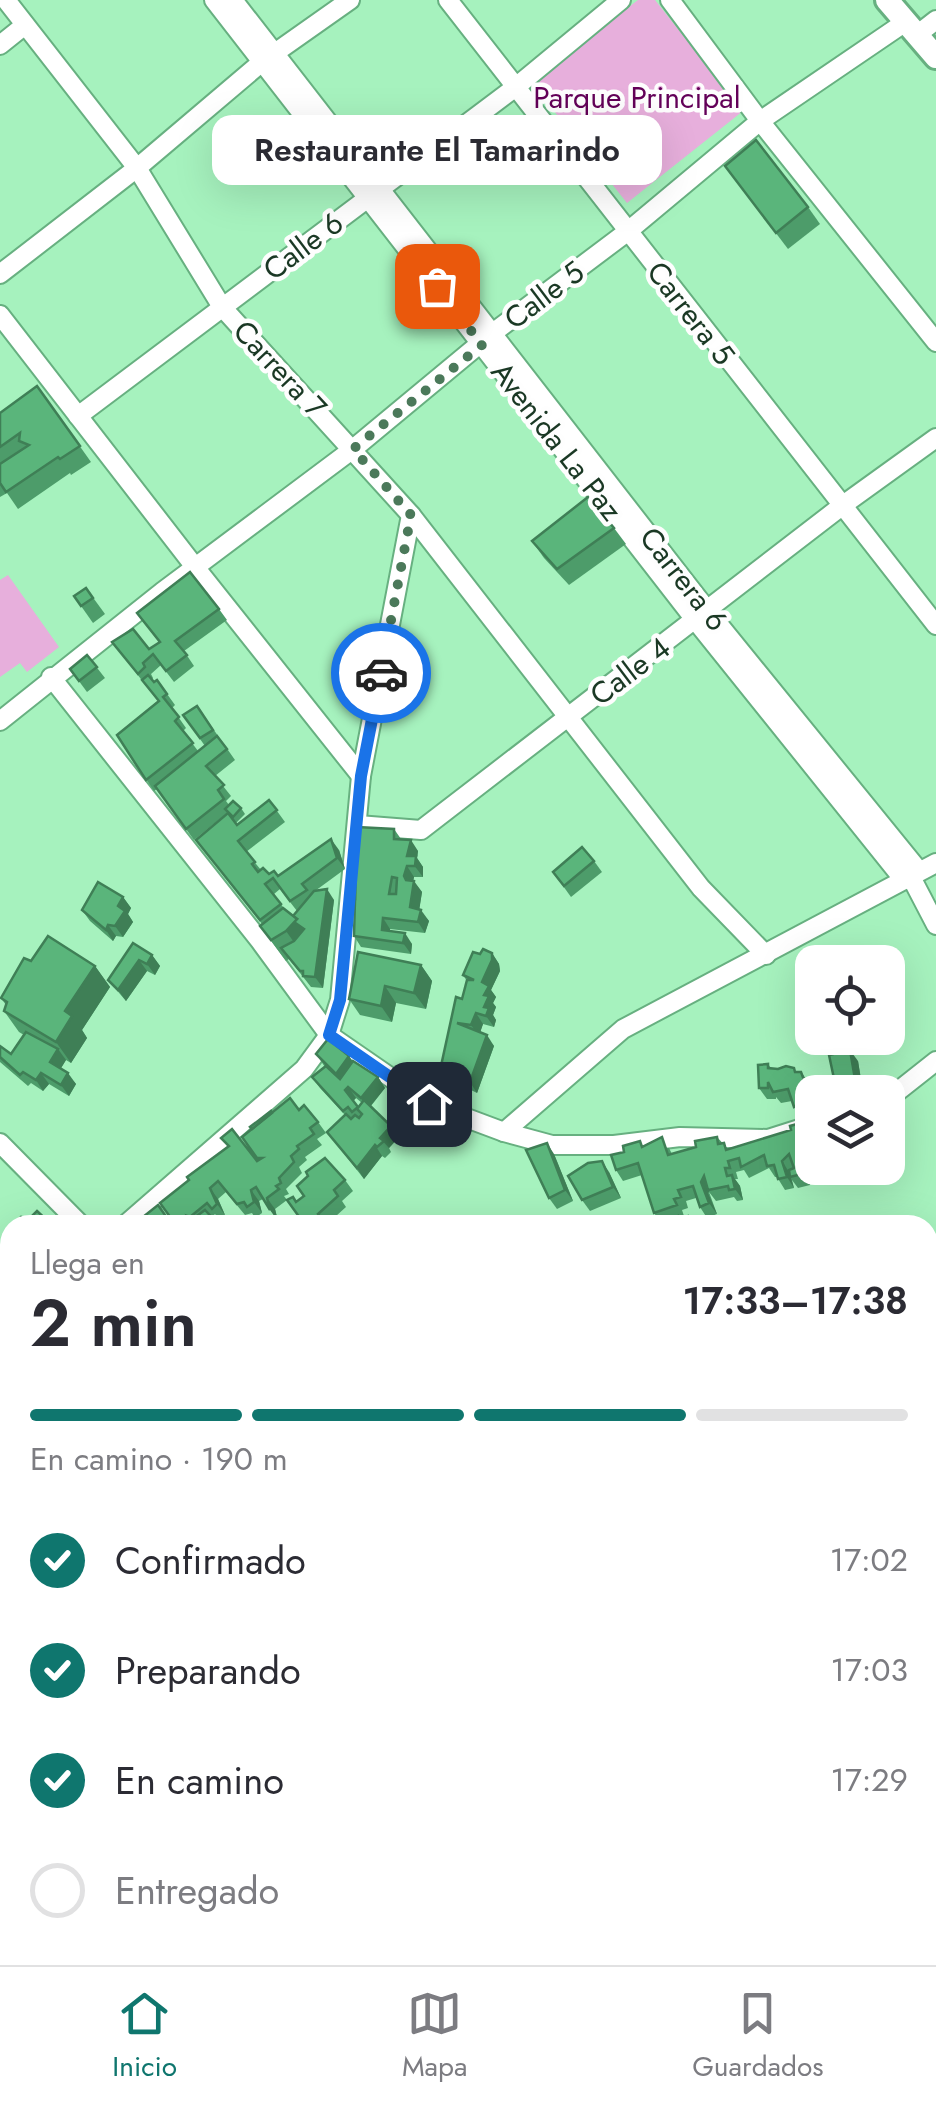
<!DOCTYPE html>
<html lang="es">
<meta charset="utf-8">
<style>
:root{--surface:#fff;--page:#f7f7f7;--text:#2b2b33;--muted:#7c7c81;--line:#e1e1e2;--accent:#0f766e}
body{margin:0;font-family:Jost,sans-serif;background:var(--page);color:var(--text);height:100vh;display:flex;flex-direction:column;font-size:38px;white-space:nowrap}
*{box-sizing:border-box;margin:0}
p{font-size:32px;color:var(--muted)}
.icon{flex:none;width:55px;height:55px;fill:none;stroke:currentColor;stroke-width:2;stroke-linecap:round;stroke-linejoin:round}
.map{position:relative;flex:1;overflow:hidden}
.sheet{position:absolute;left:0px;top:1215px;width:938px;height:750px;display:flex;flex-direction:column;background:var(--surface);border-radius:30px 30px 0 0;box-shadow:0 10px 40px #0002}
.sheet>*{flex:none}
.buttons{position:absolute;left:795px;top:945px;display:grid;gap:20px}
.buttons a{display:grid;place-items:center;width:110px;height:110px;border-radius:20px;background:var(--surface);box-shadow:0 10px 40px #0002;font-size:50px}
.pin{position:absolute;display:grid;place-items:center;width:85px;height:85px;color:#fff;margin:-42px;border-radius:20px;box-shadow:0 5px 15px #0006}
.courier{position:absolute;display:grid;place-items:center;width:100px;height:100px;margin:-50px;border:8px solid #1a73e8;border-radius:50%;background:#fff;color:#222;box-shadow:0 2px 12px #0007}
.bubble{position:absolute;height:70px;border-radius:20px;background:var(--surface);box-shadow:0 10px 40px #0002;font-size:32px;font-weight:600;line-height:70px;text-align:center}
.headline em{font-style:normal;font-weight:600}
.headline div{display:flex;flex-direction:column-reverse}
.headline{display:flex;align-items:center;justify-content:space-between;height:170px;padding:0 30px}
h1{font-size:65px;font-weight:600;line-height:75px}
.bar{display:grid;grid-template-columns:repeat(4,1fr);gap:15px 10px;align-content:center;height:120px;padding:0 30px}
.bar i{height:12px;border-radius:8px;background:var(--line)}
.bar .current{background:var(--accent)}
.bar p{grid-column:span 4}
ol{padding:0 30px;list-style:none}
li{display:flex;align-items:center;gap:30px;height:110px}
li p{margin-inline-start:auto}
li .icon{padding:10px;border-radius:50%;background:var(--accent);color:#fff;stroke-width:4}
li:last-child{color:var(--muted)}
li i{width:55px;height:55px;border:5px solid var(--line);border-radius:50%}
.tabs{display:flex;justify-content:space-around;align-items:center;height:140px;border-top:2px solid var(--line);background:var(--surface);font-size:28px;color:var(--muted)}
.tabs a{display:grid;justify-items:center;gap:5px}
.tabs .current{color:var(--accent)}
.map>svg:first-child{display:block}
.green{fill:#e7afdc}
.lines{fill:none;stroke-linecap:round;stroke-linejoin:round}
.minor-casing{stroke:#67b080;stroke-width:22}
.major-casing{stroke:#67b080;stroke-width:28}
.minor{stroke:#fff;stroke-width:18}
.major{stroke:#fff;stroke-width:22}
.wall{fill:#4d9c6a;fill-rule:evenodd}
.shaded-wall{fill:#3f7f56}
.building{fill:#5ab57b;stroke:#3f7f56;stroke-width:2.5;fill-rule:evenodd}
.done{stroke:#4b795a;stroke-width:10;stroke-dasharray:0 18}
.route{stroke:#1a73e8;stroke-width:12}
.labels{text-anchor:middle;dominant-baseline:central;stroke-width:9;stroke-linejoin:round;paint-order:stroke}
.park-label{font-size:30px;fill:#630058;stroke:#fefefe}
.street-label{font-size:30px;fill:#1a3824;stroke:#fefefe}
</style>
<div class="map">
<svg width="936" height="1965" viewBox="0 0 936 1965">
<rect width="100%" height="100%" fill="#a6f2be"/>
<!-- green -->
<g class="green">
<polygon points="638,0 655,0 743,111 627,203 531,82"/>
<polygon points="8,575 59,647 27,672 20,663 0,677 0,580"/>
</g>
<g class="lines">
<defs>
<g id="minor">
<polyline points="6,0 137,168 222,307 411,515 701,888 766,955"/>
<polyline points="214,0 696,621 904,880"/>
<polyline points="233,0 707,610 919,871"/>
<polyline points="448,0 936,625"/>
<polyline points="670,0 760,121 936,342"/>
<polyline points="918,34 936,20"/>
<polyline points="0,45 25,25"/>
<polyline points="0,274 137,168 262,62 350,0"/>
<polyline points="0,315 195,567 361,776"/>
<polyline points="78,416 517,86 621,0"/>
<polyline points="51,677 260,941 329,1035 429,1104 504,1132 552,1145 614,1145 680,1137 768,1139 812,1125"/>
<polyline points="0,721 162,592 353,449 494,332 627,232 760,121 904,23"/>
<polyline points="358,825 421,830 843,505 936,438"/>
<polyline points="911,877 936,925"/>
<polyline points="888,1099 936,1061"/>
<polyline points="504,1132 623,1029 936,863"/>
<polyline points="0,1143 81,1225"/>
<polyline points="125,1225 304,1069 329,1035 340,1000 361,776 411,515"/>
<polyline points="0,1479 10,1504"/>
<polyline points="0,1885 10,1874"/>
</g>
<polyline id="major" points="887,0 936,57"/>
</defs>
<!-- minor casing -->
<use href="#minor" class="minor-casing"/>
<!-- major casing -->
<use href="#major" class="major-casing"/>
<!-- minor -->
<use href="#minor" class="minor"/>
<!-- major -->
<use href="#major" class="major"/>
</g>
<!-- wall -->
<g class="wall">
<polygon points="725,166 808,207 820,224 788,249"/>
<polygon points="37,386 91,462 71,475 70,473 18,509 7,493 0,497 0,413"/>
<polygon points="614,528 626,544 569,585 544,558 532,541"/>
<polygon points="86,588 105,614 93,623 74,596"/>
<path d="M219,609L227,620L184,651L194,666L174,682L161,665L151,674L153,678L152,680L154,682L157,680L175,705L172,708L186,728L183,731L198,751L205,746L183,715L197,706L235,760L215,776L231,796L226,801L229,805L241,808L245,814L236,823L230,817L237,825L269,800L285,822L246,852L261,870L269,874L278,876L339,850L345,869L315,891L334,900L323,988L311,987L289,959L286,961L260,926L262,924L196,840L227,813L194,840L157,789L154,791L117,735L158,701L112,642L149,649L159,642L137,613ZM280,889L297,911L293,916L285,910L274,894Z"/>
<polygon points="87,655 105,678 87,692 70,669"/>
<polygon points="394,829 401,839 418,851 417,858 423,867 423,877 414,877 413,881 422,892 419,910 429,921 425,933 390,929 390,931 412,944 411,954 361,947 354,936 354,902 352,899"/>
<polygon points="594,861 602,872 571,897 553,872"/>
<polygon points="123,897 131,908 128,914 133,922 123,937 116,936 113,941 90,921 82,910"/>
<polygon points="133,943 152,955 160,966 155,975 147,971 126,1001 108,980"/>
<polygon points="492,953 499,964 500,971 491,990 496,997 493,1003 496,1007 493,1015 496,1020 494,1027 483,1024 480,1032 494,1046 477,1093 471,1090 466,1083 449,1077 441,1066 467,981 463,975 480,954"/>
<polygon points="31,961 95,966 110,987 82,1030 87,1038 71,1063 66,1060 61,1068 76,1084 69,1096 49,1084 43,1091 31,1083 28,1086 0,1062 0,1046 11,1054 24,1035 19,1032 4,1011 6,1005 1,998"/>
<polygon points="421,965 432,981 426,1009 396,1003 392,1022 360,1015 349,999"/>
<path d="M316,1054L353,1061L378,1077L385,1088L371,1106L399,1137L389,1148L391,1152L385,1158L382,1156L364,1179L327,1132L345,1115L320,1088L312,1077L325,1067ZM356,1098L362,1103L358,1107L353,1101Z"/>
<polygon points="858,1061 863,1092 839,1092 836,1088"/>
<polygon points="768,1064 771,1068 797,1072 809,1083 813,1092 812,1113 802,1118 794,1107 792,1101 781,1103 776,1097 776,1099 767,1099 759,1088"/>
<polygon points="299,1110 318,1122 326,1133 317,1139 322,1145 305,1157 307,1160 299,1167 302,1173 286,1189 289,1194 284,1196 287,1200 275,1209 278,1221 263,1199 259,1201 262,1213 255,1218 252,1213 245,1215 226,1192 218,1199 225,1215 220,1220 215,1214 212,1217 218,1225 176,1225 228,1147 221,1138 257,1161 258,1160 242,1137 272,1113"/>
<polygon points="812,1120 812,1168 827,1168 814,1174 816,1178 810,1179 810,1185 798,1188 792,1180 794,1188 785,1190 777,1177 775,1177 769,1168 749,1178 744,1170 736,1172 738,1179 735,1179 740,1186 743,1200 737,1201 734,1197 716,1201 709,1192 717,1214 707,1218 700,1207 696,1198 686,1201 688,1208 682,1210 684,1216 662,1224 654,1213 642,1175 623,1181 616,1170 643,1146 669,1148 672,1154 696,1147 717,1137 728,1149 791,1130"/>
<polygon points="554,1154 573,1201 557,1209 549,1198"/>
<polygon points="609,1172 621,1198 590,1211 582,1200"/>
<polygon points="345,1180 353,1191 342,1201 346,1207 326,1225 305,1225 296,1202"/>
<polygon points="0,1270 10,1283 10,1286 0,1294"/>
<polygon points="0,1309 9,1349 0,1355"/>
<polygon points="0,1500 6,1518 3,1520 10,1539 10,1554 0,1557"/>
<polygon points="0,1924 10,1935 10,1948 4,1953 0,1950"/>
</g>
<!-- shaded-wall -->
<g class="shaded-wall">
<polygon points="331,839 339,850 345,869 337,858"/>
<polygon points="411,840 418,851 417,858 423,867 423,877 407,856"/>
<polygon points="407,866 414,877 412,887 414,881 422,892 418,918 410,907 404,876"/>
<polygon points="327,889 334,900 323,988 315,977"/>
<polygon points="123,897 131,908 128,914 133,922 123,937 115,926 118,906"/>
<polygon points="421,910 429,921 425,933 418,922"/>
<polygon points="383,918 390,929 390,941 382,930"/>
<polygon points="297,919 312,940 301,952 286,931"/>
<polygon points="108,925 116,936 113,941 106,930"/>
<polygon points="405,933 412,944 411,954 403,943"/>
<polygon points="492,953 499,964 500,971 491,990 496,997 493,1003 496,1007 493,1015 496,1020 494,1027 486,1016 482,982"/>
<polygon points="152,955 160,966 155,975 147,964"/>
<polygon points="139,960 147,971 126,1001 118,990"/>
<polygon points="421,965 432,981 426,1009 414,993"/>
<polygon points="95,966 110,987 82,1030 87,1038 71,1063 56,1042 65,1011"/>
<polygon points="385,986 396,1003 392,1022 381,1006"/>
<polygon points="476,1013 483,1024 479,1036 471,1025"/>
<polygon points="487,1035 494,1046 477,1093 470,1082"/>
<polygon points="58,1049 66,1060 58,1073 50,1062"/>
<polygon points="850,1050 858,1061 863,1092 861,1092 856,1085"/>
<polygon points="349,1056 361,1072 349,1088 356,1098 353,1101 345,1090 347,1089 336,1074"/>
<polygon points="801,1072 809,1083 813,1092 812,1101"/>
<polygon points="41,1073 49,1084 43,1091 36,1080"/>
<polygon points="68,1073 76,1084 69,1096 61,1085"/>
<polygon points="378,1077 385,1088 368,1109 361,1098"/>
<polygon points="391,1126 399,1137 389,1148 380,1138"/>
<polygon points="547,1143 554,1154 573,1201 565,1190"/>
<polygon points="375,1145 382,1156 364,1179 357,1168"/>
<polygon points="602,1161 609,1172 621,1198 613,1187"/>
<polygon points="782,1161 789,1172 794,1188 787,1177"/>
<polygon points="803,1168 810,1179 810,1185 802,1174"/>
<polygon points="732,1175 740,1186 743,1200 735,1189"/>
<polygon points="704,1176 712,1187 708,1193 717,1214 709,1203 701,1182"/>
<polygon points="210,1188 218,1199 225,1215 217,1204"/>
<polygon points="251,1190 259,1201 262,1213 254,1202"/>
<polygon points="267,1198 275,1209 278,1221 270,1210"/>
<polygon points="0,1516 10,1539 10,1545 0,1521"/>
<polygon points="0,1575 6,1601 0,1592"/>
</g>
<!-- building -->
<g class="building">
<polygon points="756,140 808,207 776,233 725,166"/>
<polygon points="37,386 80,446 60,459 58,457 6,492 0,483 0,464 29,445 19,441 20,433 0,447 0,413"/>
<polygon points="588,497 614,528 557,569 532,541"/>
<polygon points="190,572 219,609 175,641 187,655 166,671 153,654 143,663 145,667 138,674 112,642 133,629 149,649 160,642 137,613"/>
<polygon points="86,588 93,598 81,606 74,596"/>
<polygon points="87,655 97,667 79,681 70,669"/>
<polygon points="148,675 154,682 157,680 167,694 163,697 179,717 175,721 193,743 146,780 117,735 159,701 142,680"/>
<polygon points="197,706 213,730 200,738 183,715"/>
<polygon points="217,736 227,749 206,766 224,785 218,790 224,799 186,829 155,786"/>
<polygon points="269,800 277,810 238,841 255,862 252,864 258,872 263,868 269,874 274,871 278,876 331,839 337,858 302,884 307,890 290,901 273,878 265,884 281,904 260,920 196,840 228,813 237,825"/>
<polygon points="233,801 241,808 233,817 225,809"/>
<path d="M357,827L394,829V839L411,840L407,856H416L415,866H407L404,876L406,880L414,881L410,907L421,910L418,922L383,918L382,930L405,933L403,943L354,936ZM392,877L397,878L396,894H389Z"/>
<polygon points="582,847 594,861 564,886 553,872"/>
<polygon points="355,873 355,899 352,899"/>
<polygon points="98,882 123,897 118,906 125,911 115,926 108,925 106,930 82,910"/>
<polygon points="327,889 315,977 303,976 303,971 300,971 281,948 294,941 304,929 294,922 297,919 293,916 314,891"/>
<polygon points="283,908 297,919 286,931 271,940 260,926"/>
<polygon points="48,936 95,966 65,1011 72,1016 56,1042 4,1011 7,1002 1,998 24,958 31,961"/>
<polygon points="133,943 152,955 147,964 139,960 118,990 108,980"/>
<polygon points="483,949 492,953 492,960 482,982 489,986 484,995 489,996 484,1007 489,1008 486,1016 476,1013 471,1025 457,1023 487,1035 470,1082 463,1079 465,1075 441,1066 456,997 462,999 467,980 474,980 463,975 473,952 480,954"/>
<polygon points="358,952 421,965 414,993 385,986 381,1006 349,999"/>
<polygon points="26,1032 58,1049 50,1062 68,1073 61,1085 41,1073 36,1080 23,1072 20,1075 0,1057 0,1046 11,1054"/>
<polygon points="328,1039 349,1056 336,1074 316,1054"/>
<polygon points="850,1050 856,1085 836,1088 829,1055"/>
<polygon points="353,1061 378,1077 361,1098 348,1087 345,1090 358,1107 352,1112 348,1107 343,1111 312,1077 326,1066 340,1079"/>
<polygon points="768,1064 768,1068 778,1069 786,1066 794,1068 795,1072 801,1072 811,1099 794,1107 788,1089 773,1092 768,1082 768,1088 759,1088 758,1065"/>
<polygon points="290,1098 299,1110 304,1105 318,1122 310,1128 314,1134 297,1146 299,1149 291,1156 294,1162 279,1178 281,1183 276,1186 279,1189 267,1198 270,1210 256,1187 251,1190 254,1202 247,1207 244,1202 237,1204 218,1181 210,1188 217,1204 212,1209 207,1203 190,1217 187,1216 189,1220 182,1225 176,1225 160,1203 189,1180 187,1177 229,1146 221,1138 232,1129 257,1161 262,1158 257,1158 242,1137"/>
<polygon points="364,1100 391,1126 380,1138 384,1141 377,1147 375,1145 357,1168 327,1132 346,1114 351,1119 355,1115 359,1118 362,1114 357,1109"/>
<polygon points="271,1111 272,1113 252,1129 250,1127"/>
<polygon points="812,1120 812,1161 806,1163 808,1167 803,1168 802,1174 790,1177 789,1170 794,1168 789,1154 782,1161 787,1177 778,1179 774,1165 767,1166 764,1155 741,1167 739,1158 728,1161 730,1168 725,1168 727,1176 732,1175 735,1189 729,1190 728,1186 708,1190 704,1176 701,1182 709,1203 700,1207 693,1186 678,1190 681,1197 674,1199 677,1205 654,1213 638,1163 616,1170 611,1155 624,1152 623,1146 640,1141 642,1147 662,1137 668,1155 696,1147 695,1141 717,1137 718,1144 724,1143 726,1150 791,1130 790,1126"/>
<polygon points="547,1143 565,1190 549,1198 526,1150"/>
<polygon points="325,1158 345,1180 334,1190 338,1196 318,1214 324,1222 320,1225 305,1225 287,1200 293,1197 296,1202 304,1196 297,1186 308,1176 306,1172"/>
<polygon points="602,1161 613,1187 582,1200 568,1176 588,1163"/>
<polygon points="158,1205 172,1225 141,1225 138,1221"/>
<polygon points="205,1210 217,1223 215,1225 193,1225 190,1221"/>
<polygon points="37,1211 52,1225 13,1225 21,1217 26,1222"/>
<polygon points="678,1216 679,1219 688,1216 691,1225 664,1225 663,1223"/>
<polygon points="10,1303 10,1350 2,1338 0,1339 0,1309"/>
<polygon points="0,1366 10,1388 10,1405 6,1407 8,1413 10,1413 10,1476 0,1452"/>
<polygon points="4,1461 10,1476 7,1478 9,1485 0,1465 0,1462"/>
<polygon points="0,1521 8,1542 0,1544"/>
<polygon points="10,1597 10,1610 5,1599"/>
<polygon points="10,1620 10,1642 4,1646 0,1632 0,1625"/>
<polygon points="10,1879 10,1912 0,1902 0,1889"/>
<polygon points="0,1924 8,1933 0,1939"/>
</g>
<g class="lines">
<!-- done -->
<polyline class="done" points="381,673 411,515 353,449 482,345 437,286"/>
<!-- route -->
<polyline class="route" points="381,673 361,776 340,1000 329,1035 429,1104"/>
</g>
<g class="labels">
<!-- park labels -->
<g class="park-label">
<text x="637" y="97">Parque Principal</text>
</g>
<!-- street labels -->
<g class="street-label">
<text transform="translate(303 246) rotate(-37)">Calle 6</text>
<text transform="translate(544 295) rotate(-37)">Calle 5</text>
<text transform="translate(691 313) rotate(52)">Carrera 5</text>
<text transform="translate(280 369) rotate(47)">Carrera 7</text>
<text transform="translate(557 441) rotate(52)">Avenida La Paz</text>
<text transform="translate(684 579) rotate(52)">Carrera 6</text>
<text transform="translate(630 671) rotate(-37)">Calle 4</text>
</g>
</g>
</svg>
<div class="buttons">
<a><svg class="icon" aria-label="locate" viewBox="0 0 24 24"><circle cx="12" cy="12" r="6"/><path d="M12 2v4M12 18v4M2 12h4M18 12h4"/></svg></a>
<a><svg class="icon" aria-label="layers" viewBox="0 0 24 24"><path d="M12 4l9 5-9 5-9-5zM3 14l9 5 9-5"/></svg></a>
</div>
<div class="pin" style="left:437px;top:286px;background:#ea580c"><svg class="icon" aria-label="bag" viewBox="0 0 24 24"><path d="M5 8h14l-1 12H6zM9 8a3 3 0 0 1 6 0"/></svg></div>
<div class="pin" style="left:429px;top:1104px;background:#1f2937"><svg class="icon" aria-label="home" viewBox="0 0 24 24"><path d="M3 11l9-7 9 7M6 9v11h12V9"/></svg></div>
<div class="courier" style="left:381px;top:673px"><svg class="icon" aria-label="car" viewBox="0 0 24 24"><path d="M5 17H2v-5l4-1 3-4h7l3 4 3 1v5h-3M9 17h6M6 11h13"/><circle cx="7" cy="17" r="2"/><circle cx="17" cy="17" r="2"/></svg></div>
<div class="bubble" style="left:212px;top:115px;width:450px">Restaurante El Tamarindo</div>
<section class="sheet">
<div class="headline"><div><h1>2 min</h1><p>Llega en</p></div><em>17:33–17:38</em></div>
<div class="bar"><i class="current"></i><i class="current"></i><i class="current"></i><i></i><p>En camino · 190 m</p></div>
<ol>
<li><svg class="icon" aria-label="check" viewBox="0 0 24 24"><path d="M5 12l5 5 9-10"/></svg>Confirmado<p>17:02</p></li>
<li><svg class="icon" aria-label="check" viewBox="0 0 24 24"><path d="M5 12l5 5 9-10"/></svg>Preparando<p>17:03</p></li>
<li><svg class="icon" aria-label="check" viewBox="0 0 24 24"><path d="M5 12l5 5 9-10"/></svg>En camino<p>17:29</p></li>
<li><i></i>Entregado</li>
</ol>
</section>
</div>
<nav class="tabs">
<a class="current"><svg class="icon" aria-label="home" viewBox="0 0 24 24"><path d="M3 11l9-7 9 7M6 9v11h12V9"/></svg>Inicio</a>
<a><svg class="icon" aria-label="map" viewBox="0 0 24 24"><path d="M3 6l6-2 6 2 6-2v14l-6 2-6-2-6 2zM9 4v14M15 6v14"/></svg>Mapa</a>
<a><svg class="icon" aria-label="saved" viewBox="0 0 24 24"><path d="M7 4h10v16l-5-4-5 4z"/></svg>Guardados</a>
</nav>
